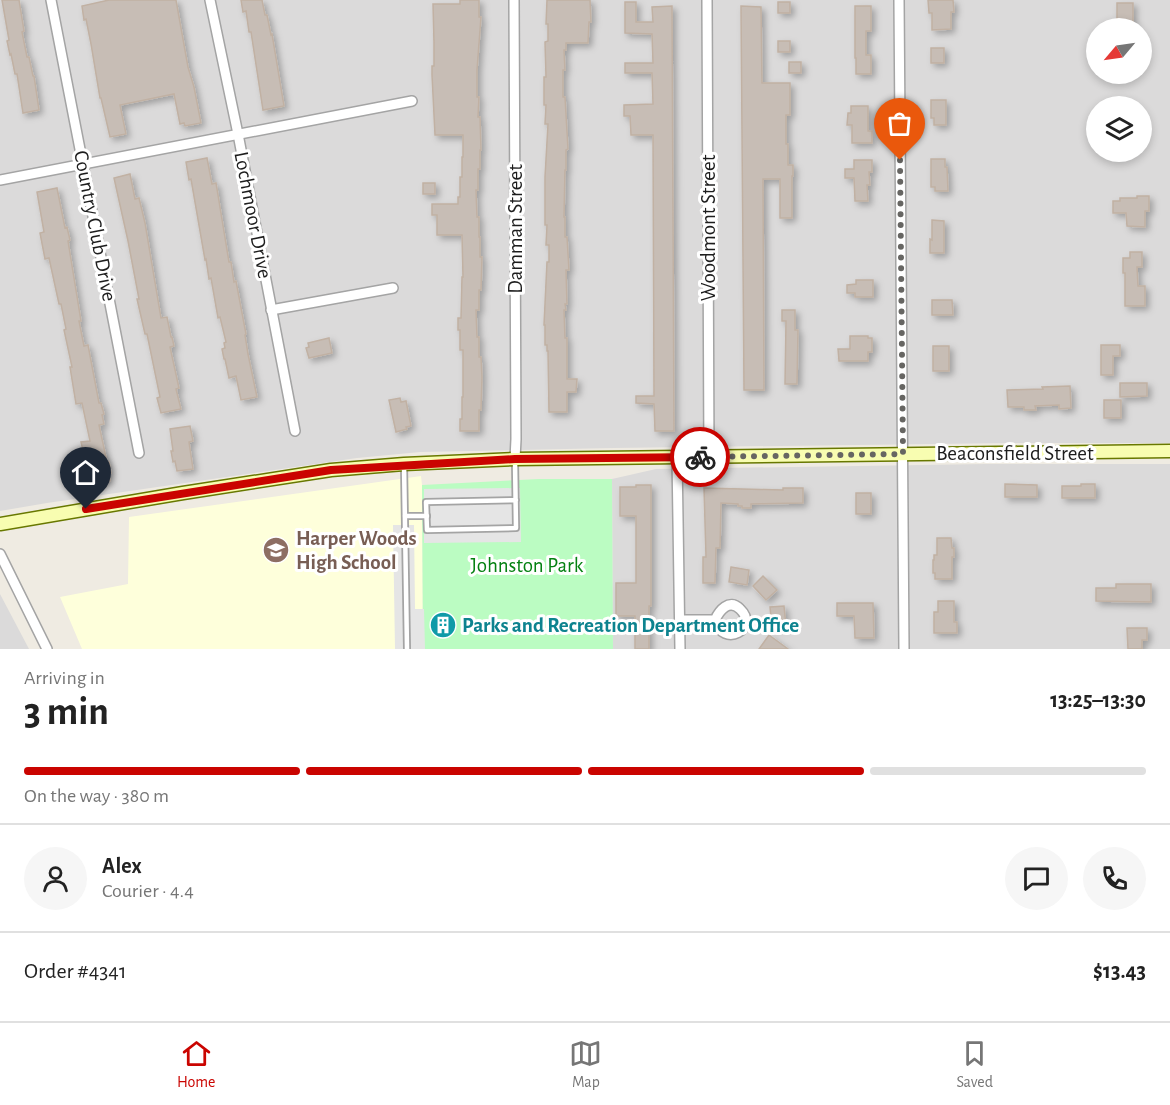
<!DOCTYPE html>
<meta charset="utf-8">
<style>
:root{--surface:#fff;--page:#f6f6f6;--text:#222;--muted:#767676;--line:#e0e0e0;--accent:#ca0400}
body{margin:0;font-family:"Alegreya Sans",sans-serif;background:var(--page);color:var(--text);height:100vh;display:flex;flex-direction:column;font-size:22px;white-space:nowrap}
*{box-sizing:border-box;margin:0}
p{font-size:20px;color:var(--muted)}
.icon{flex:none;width:33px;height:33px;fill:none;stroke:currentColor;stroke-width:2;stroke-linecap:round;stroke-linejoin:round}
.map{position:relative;height:649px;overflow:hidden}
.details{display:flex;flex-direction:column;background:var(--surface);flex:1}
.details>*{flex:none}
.needle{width:39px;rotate:241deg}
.fabs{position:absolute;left:1086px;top:18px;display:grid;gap:12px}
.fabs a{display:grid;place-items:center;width:66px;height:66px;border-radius:50%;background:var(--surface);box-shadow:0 3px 9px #0003;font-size:30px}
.pin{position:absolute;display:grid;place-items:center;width:51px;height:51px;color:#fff;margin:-62px -26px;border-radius:50% 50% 50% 0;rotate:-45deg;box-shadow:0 0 6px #0007}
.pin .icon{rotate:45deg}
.courier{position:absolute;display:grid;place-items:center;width:60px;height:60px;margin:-30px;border:4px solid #ca0400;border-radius:50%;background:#fff;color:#222;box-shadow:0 2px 8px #0007}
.overview em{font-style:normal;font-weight:700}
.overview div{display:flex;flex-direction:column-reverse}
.overview{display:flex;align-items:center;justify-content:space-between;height:102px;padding:0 24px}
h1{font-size:39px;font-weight:700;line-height:45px}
.bar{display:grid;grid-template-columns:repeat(4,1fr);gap:9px 6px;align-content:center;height:72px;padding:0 24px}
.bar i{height:8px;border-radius:4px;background:var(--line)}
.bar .active{background:var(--accent)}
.bar p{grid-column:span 4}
.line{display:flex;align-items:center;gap:15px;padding:0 24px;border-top:2px solid var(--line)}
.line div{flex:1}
.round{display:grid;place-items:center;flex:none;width:63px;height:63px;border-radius:32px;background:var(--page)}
.tabs{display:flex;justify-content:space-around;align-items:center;height:84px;border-top:2px solid var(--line);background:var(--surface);font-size:16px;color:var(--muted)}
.tabs a{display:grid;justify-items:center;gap:3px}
.tabs .active{color:var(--accent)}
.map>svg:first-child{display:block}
.residential{fill:#dbdada;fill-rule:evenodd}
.education{fill:#feffdb}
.park{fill:#bbfcc2}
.parking{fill:#e5e5e5}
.building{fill:#c7bdb5;stroke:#c1b1a3;stroke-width:1.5;filter:url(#shadow)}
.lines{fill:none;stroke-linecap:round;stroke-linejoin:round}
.lane-casing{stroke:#a4a4a4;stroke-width:8}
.street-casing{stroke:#a4a4a4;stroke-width:12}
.secondary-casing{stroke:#687800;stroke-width:15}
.lane{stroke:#fff;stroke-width:4.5}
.street{stroke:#fff;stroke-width:9}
.secondary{stroke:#f8fdb1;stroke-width:12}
.done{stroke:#666562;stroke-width:6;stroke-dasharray:0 10.8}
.route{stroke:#ca0400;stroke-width:8}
.labels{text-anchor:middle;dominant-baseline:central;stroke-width:6;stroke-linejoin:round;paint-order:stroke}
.street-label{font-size:21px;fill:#1d1d1d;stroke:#fff}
.education-label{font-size:21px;font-weight:bold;fill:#785e54;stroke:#fff;text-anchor:start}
.park-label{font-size:21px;fill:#058112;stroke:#fff}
.culture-label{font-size:21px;font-weight:bold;fill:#0d838f;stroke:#fff;text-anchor:start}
</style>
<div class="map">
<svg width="1170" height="649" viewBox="0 0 1170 649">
<defs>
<filter id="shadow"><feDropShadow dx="3.5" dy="3.5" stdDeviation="3" flood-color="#0004"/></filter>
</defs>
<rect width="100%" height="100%" fill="#efebe2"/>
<!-- residential -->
<g class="residential">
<path d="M0,0H1170V443H1012L614,448L420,452L357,458L47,503L0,511ZM1096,28H1142V74H1096ZM1096,106H1142V152H1096Z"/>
<polygon points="985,464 1170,464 1170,649 613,649 612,479 656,469"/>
<polygon points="0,594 29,649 0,649"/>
</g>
<!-- education -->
<polygon class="education" points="421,476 422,485 423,649 82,649 60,597 128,584 129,517"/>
<!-- park -->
<polygon class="park" points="539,479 612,479 613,649 423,649 422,485"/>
<!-- parking -->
<g class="parking">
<polygon points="520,488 521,542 424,543 424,489"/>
<polygon points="393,525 414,525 415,609 424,609 425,649 395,649"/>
</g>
<!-- building -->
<g class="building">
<polygon points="2,0 19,0 24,31 22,32 27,57 29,57 33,76 34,76 39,110 23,113 17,74 15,74 11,54 10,55 7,41 9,40"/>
<polygon points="109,0 176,0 188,67 194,87 201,123 185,126 184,123 180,124 174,94 120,105 126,134 110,137 101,98 100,98 91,44 86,19 84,20 82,6"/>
<polygon points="241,0 262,0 265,15 267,15 271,35 272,34 284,106 263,110 251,32 249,32 246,11 243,12"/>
<polygon points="460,0 479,0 479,17 481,17 477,70 477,97 479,97 478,117 480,117 481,150 480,150 480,169 478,169 478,190 476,190 477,217 479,217 479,237 480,237 480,257 482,257 481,290 479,290 479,310 476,310 477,337 479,337 479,357 481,357 482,377 481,410 479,410 479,431 460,431 460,419 462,419 462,397 463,397 463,350 460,350 460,330 458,330 458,318 461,318 462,277 463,277 462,235 437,235 437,215 432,215 432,204 458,204 458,197 460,197 460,177 462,177 462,157 463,157 463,135 435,135 432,75 432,66 434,66 434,43 433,4 460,4"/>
<polygon points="547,0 590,0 591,22 589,22 588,43 566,43 566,50 564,50 565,70 563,70 563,97 565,97 568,149 566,150 566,170 565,170 564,217 565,217 565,237 567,237 569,270 566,270 567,304 565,304 566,310 564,310 565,338 567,338 567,379 577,379 576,392 567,392 567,412 549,412 548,351 547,351 547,345 545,345 545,325 544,325 547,262 549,262 549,245 546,245 547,225 545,225 545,177 548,124 545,124 546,105 544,105 544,77 546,77 545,42 548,41 548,24 546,24"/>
<polygon points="928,0 953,0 954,12 951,12 951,29 932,30 932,13 929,13"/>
<polygon points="625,2 636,2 636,22 653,22 652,7 672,6 674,431 655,431 654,404 636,403 636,396 654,396 653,135 631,135 630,116 624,116 624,105 653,104 652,73 625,73 625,63 653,63 652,34 625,33"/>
<rect x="778" y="2" width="12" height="11"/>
<rect x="1117" y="3" width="16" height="25"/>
<polygon points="741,6 761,7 762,83 790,83 790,115 786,115 786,144 788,144 788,165 793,165 793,176 792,176 792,218 780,218 780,179 763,179 764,390 744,390"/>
<polygon points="855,6 871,6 871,31 866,31 866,55 871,55 871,74 856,74 856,58 855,58"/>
<rect x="778" y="41" width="12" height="11"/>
<rect x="931" y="48" width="13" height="15"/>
<rect x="789" y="62" width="12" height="11"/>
<polygon points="931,100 946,100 946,125 934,125 934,118 931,118"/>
<polygon points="851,106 868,106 868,131 872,131 872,143 852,143 852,125 847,125 848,113 851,113"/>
<polygon points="207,158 212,184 216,183 229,262 231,262 234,282 236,281 246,334 245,335 248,354 257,397 241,400 236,376 229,378 225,359 224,359 222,349 225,348 224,343 226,342 220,317 218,318 211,278 209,279 206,259 205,260 191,179 189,180 186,162"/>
<polygon points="931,159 945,159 945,167 947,167 948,191 935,191 935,187 931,187"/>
<polygon points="854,160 872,160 872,172 869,172 870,185 867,185 868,201 855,201 854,178 845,178 845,169 854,169"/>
<polygon points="130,174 135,199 139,198 145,223 161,318 167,317 171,337 172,337 174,346 170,347 179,388 176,389 181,409 161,413 157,398 160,397 147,334 145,334 140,312 137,299 139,299 128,241 114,178"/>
<rect x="423" y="183" width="12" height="11"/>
<polygon points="57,188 65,228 67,227 70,240 68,241 81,321 79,321 84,346 88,345 99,403 101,403 104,414 102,415 104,424 99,425 107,462 109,462 111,473 109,473 110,481 94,484 89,458 85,459 81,442 90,441 82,403 76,404 70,367 72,367 64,330 66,329 61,304 59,304 49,258 45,259 40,233 44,232 37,192"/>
<polygon points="1137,196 1149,196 1149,211 1145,211 1145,227 1127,226 1126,213 1113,213 1113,201 1120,201 1120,198 1137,198"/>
<polygon points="932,220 944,221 944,253 930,253 930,239 932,240"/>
<polygon points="1130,252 1142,252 1142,267 1137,267 1138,286 1145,286 1145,306 1125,306 1125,273 1123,273 1123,258 1130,258"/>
<polygon points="856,280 873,280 873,297 855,297 855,293 847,293 847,285 856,284"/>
<polygon points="932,300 952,300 953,315 932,315"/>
<polygon points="782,310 795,310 795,330 798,330 797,384 785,384 786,321 782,321"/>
<polygon points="850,336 868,336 868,338 872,338 872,352 868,352 868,361 839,361 838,349 850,349"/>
<polygon points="329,338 332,353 309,358 306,348 309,347 308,343"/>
<polygon points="1101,345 1120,345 1120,356 1113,356 1113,375 1101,375"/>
<rect x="933" y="346" width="16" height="25"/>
<polygon points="1120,383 1147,383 1147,396 1120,397"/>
<polygon points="1070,386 1071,408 1059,409 1059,405 1035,406 1036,410 1024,410 1024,407 1008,407 1007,390 1043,389 1042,387"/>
<polygon points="400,398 401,402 406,401 411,426 406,427 407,429 396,432 389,400"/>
<rect x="1104" y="400" width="17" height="18"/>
<polygon points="190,426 193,441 189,442 193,469 177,471 175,461 173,462 171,451 173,451 170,429"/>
<polygon points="1005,484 1037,485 1037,497 1005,497"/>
<polygon points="1081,484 1095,484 1095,498 1062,498 1062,486 1081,486"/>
<polygon points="636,485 651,485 651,606 649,606 649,649 635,649 635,616 616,616 616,583 636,583 636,516 620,516 620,487 636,487"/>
<polygon points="704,488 783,490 783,488 803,488 803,503 751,504 751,508 742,508 742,506 738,506 738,504 721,503 720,548 716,548 715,583 703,583 703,557 706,557"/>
<rect x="856" y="493" width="15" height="21"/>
<polygon points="937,538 951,538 952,548 954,548 954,557 952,557 952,579 935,579 935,573 933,573 933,560 934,560 934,555 937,555"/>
<polygon points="731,567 749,570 747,585 729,582"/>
<polygon points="763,576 777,590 766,600 753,586"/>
<polygon points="1116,584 1151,584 1151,602 1096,601 1096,588 1116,588"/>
<polygon points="938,601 954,601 954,622 957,622 957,633 934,633 934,612 938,612"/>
<polygon points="837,603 873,603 874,638 855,638 854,616 837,616"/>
<polygon points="784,606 786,626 772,627 770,607"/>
<polygon points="1127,628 1147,628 1147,640 1142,640 1142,649 1128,649"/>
<polygon points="769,635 788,649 759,649"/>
</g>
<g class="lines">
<defs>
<g id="lane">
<polyline points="515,461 516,528 427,530 426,502 516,500"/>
<polyline points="404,464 407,649"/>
<polyline points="405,516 427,516"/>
</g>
<g id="street">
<polyline points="51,0 139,453"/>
<polyline points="210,0 238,134 295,431"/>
<polyline points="514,0 516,439 515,459"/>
<polyline points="707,0 709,456"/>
<polyline points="899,0 904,649"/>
<polyline points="0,180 412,101"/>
<polyline points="271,310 393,288"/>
<polyline points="677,457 680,649"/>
<polyline points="0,554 47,649"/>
<path d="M680,620H715C723,649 760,628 740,609C729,598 719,611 715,620"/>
</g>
<polyline id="secondary" points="0,524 183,493 331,470 404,464 515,459 1170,451"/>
</defs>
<!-- lane casing -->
<use href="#lane" class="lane-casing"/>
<!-- street casing -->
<use href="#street" class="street-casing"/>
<!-- secondary casing -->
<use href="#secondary" class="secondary-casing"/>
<!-- lane -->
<use href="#lane" class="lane"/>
<!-- street -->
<use href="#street" class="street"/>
<!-- secondary -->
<use href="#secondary" class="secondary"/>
</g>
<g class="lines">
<!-- done -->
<polyline class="done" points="700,457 903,454 900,160"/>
<!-- route -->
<polyline class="route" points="86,509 331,470 515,459 700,457"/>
</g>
<!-- icons -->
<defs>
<symbol id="school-disc" viewBox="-11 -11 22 22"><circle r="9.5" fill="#8d6e63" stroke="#fff"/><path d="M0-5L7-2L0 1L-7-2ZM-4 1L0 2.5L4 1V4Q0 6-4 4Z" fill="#fff"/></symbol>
<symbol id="building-disc" viewBox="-11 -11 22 22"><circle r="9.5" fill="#0f9aa8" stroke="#fff"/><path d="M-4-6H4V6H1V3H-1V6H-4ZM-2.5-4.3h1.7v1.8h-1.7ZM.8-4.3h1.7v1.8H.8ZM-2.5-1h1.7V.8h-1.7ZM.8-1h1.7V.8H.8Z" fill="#fff"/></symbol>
</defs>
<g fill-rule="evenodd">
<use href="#school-disc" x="261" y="535" width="30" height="30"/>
<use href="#building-disc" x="428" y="610" width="30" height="30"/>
</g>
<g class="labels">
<!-- street labels -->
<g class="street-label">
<text transform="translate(253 215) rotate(79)">Lochmoor Drive</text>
<text transform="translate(95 226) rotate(79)">Country Club Drive</text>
<text transform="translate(708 228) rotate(-90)">Woodmont Street</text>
<text transform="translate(515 229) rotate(-90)">Damman Street</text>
<text x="1015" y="453">Beaconsfield Street</text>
</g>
<!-- education labels -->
<g class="education-label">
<text x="296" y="538">Harper Woods<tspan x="296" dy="24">High School</tspan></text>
</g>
<!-- park labels -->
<g class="park-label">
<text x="527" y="565">Johnston Park</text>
</g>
<!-- culture labels -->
<g class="culture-label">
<text x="462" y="625">Parks and Recreation Department Office</text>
</g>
</g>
</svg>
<div class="fabs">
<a><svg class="needle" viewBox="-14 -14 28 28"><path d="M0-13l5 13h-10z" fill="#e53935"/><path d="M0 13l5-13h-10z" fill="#767676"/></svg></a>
<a><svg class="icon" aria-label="layers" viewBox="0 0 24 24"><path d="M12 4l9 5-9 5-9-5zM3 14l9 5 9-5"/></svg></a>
</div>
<div class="pin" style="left:900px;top:160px;background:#ea580c"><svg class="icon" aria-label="bag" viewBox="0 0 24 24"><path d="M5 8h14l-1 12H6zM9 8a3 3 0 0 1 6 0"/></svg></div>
<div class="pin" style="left:86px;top:509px;background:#1f2937"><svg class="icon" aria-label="home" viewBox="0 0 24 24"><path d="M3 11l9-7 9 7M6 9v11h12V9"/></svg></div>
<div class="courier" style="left:700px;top:457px"><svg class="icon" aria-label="bike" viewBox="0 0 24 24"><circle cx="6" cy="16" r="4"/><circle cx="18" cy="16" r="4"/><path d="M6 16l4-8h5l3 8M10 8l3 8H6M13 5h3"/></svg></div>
</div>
<section class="details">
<div class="overview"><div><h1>3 min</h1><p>Arriving in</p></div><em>13:25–13:30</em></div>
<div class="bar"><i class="active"></i><i class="active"></i><i class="active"></i><i></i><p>On the way · 380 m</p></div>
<div class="line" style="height:108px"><a class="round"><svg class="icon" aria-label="person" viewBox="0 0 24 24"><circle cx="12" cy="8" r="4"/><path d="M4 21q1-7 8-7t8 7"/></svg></a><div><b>Alex</b><p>Courier · 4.4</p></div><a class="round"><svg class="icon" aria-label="chat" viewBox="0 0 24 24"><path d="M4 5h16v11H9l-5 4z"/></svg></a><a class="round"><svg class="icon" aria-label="phone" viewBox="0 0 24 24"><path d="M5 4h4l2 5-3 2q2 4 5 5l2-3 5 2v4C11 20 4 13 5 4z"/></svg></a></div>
<div class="line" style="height:78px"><div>Order #4341</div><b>$13.43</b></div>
</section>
<nav class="tabs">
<a class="active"><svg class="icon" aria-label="home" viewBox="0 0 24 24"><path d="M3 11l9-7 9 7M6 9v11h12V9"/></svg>Home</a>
<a><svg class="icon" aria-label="map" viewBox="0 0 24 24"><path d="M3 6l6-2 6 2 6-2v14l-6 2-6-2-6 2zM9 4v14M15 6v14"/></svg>Map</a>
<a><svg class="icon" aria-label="saved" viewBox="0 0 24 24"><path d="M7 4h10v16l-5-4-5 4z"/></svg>Saved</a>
</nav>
